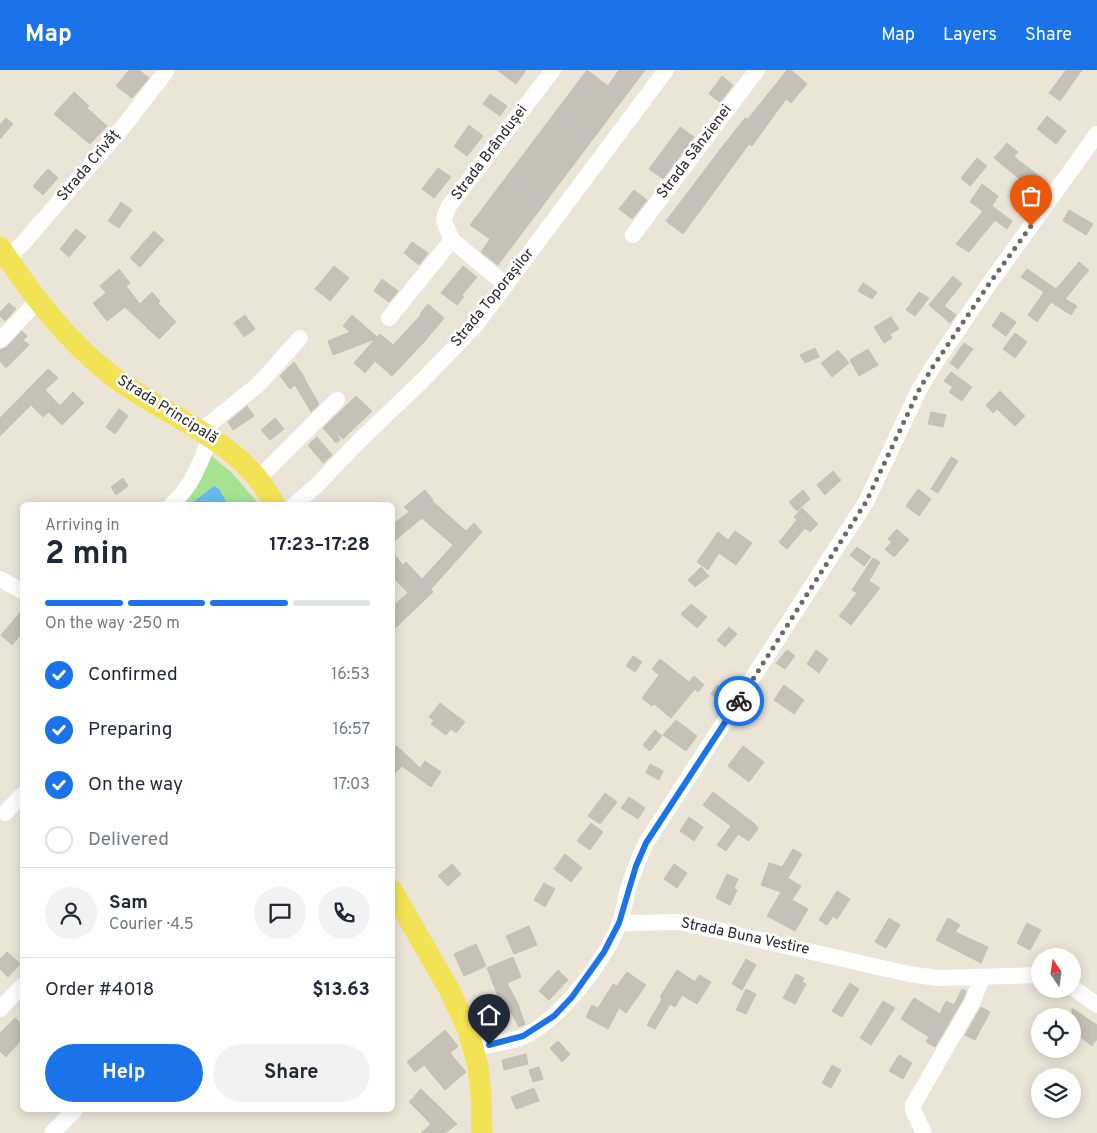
<!DOCTYPE html>
<meta charset="utf-8">
<style>
:root{--surface:#fff;--page:#f2f2f3;--text:#1f2937;--muted:#747a83;--line:#e0e1e3;--accent:#1a73e8}
body{margin:0;font-family:Overpass,sans-serif;background:var(--page);color:var(--text);height:100vh;display:flex;flex-direction:column;font-size:19px;white-space:nowrap}
*{box-sizing:border-box;margin:0}
p{font-size:16px;color:var(--muted)}
.icon{flex:none;width:28px;height:28px;fill:none;stroke:currentColor;stroke-width:2;stroke-linecap:round;stroke-linejoin:round}
.map{position:relative;flex:1;overflow:hidden}
.sheet{position:absolute;left:20px;top:432px;width:375px;height:610px;display:flex;flex-direction:column;background:var(--surface);border-radius:8px;box-shadow:0 2px 12px #0003}
.sheet>*{flex:none}
.needle{width:32px;rotate:347deg}
.tools{position:absolute;left:1031px;top:878px;display:grid;gap:10px}
.tools a{display:grid;place-items:center;width:50px;height:50px;border-radius:50%;background:var(--surface);box-shadow:0 2px 12px #0003;font-size:25px}
.pin{position:absolute;display:grid;place-items:center;width:42px;height:42px;color:#fff;margin:-51px -21px;border-radius:50% 50% 50% 0;rotate:-45deg;box-shadow:0 0 5px #0007}
.pin .icon{rotate:45deg}
.courier{position:absolute;display:grid;place-items:center;width:50px;height:50px;margin:-25px;border:4px solid #1a73e8;border-radius:50%;background:#fff;color:#222;box-shadow:0 1px 6px #0007}
.headline em{font-style:normal;font-weight:700}
.headline div{display:flex;flex-direction:column-reverse}
.headline{display:flex;align-items:center;justify-content:space-between;height:85px;padding:0 25px}
h1{font-size:32px;font-weight:700;line-height:38px}
.bar{display:grid;grid-template-columns:repeat(4,1fr);gap:8px 5px;align-content:center;height:60px;padding:0 25px}
.bar i{height:6px;border-radius:4px;background:var(--line)}
.bar .current{background:var(--accent)}
.bar p{grid-column:span 4}
.line{display:flex;align-items:center;gap:12px;padding:0 25px;border-top:1px solid var(--line)}
.line div{flex:1}
.round{display:grid;place-items:center;flex:none;width:52px;height:52px;border-radius:26px;background:var(--page)}
ol{padding:0 25px;list-style:none}
li{display:flex;align-items:center;gap:15px;height:55px}
li p{margin-inline-start:auto}
li .icon{padding:5px;border-radius:50%;background:var(--accent);color:#fff;stroke-width:4}
li:last-child{color:var(--muted)}
li i{width:28px;height:28px;border:2px solid var(--line);border-radius:50%}
.cta{display:flex;gap:10px;margin-top:auto;padding:10px 25px}
.cta a{flex:1;height:58px;border-radius:30px;background:var(--accent);color:#fff;font-size:20px;font-weight:700;line-height:58px;text-align:center}
.cta a+a{background:var(--page);color:var(--text)}
header{display:flex;align-items:center;gap:30px;box-sizing:border-box;height:70px;padding:0 25px;background:var(--accent);color:#fff}
header strong{font-size:24px}
nav{display:flex;gap:28px;margin-inline-start:auto;font-size:18px}
.map>svg:first-child{display:block}
.green{fill:#a3e392}
.water{fill:#66baf0}
.building{fill:#c5c1b8;stroke:#c5c1b2}
.lines{fill:none;stroke-linecap:round;stroke-linejoin:round}
.minor{stroke:#fff;stroke-width:16}
.major{stroke:#f3e254;stroke-width:21}
.done{stroke:#6b6a65;stroke-width:5;stroke-dasharray:0 9}
.route{stroke:#1a73e8;stroke-width:6}
.labels{text-anchor:middle;dominant-baseline:central;stroke-width:5;stroke-linejoin:round;paint-order:stroke}
.street-label{font-size:15px;fill:#272727;stroke:#fff}
</style>
<header>
<strong>Map</strong>
<nav><a>Map</a><a>Layers</a><a>Share</a></nav>
</header>
<div class="map">
<svg width="1097" height="1063" viewBox="0 0 1097 1063">
<rect width="100%" height="100%" fill="#eae5d7"/>
<!-- green -->
<polygon class="green" points="208,383 232,403 257,432 254,435 178,435"/>
<!-- water -->
<polygon class="water" points="214,416 219,419 228,435 190,435"/>
<!-- building -->
<g class="building">
<polygon points="129,0 139,0 149,8 132,28 116,16"/>
<polygon points="497,0 526,0 516,14"/>
<polygon points="587,0 608,16 619,0 645,0 498,195 481,182 490,169 470,155"/>
<polygon points="787,0 791,0 807,14 791,33 786,29 752,76 749,74 683,164 666,151 726,72 745,48 748,49"/>
<polygon points="1066,0 1082,0 1060,31 1049,23"/>
<polygon points="722,6 733,15 720,32 709,24"/>
<polygon points="74,22 89,36 87,38 107,56 90,74 54,44"/>
<polygon points="490,24 507,36 500,46 483,34"/>
<polygon points="1047,46 1066,61 1056,74 1037,59"/>
<polygon points="6,48 13,54 0,69 0,55"/>
<polygon points="469,55 483,66 467,86 454,76"/>
<polygon points="680,57 694,67 663,109 649,99"/>
<polygon points="1007,73 1018,82 1014,87 1042,108 1033,120 994,88"/>
<polygon points="977,88 987,96 970,116 961,108"/>
<polygon points="438,98 451,107 434,128 422,119"/>
<polygon points="48,99 58,108 43,125 33,116"/>
<polygon points="982,114 998,126 992,136 1012,151 1007,159 995,150 969,182 956,174 983,141 970,132"/>
<polygon points="634,120 647,130 632,149 619,139"/>
<polygon points="121,132 132,140 119,158 108,151"/>
<polygon points="1069,140 1093,154 1086,165 1063,151"/>
<polygon points="76,159 86,167 69,187 60,179"/>
<polygon points="154,161 164,170 140,197 130,188"/>
<polygon points="412,172 428,183 419,195 404,183"/>
<polygon points="1079,192 1089,200 1065,229 1077,236 1071,245 1051,232 1037,252 1028,245 1044,222 1021,207 1027,199 1056,219"/>
<polygon points="334,196 349,208 330,231 315,219"/>
<polygon points="463,196 477,207 462,225 464,227 457,235 441,223"/>
<polygon points="119,199 130,213 126,216 140,234 152,222 160,231 158,233 176,252 159,269 125,237 107,251 93,233 106,223 100,216"/>
<polygon points="953,206 962,214 944,236 956,245 950,253 929,235"/>
<polygon points="382,209 398,221 389,232 374,221"/>
<polygon points="863,213 877,222 872,229 858,221"/>
<polygon points="919,222 929,228 915,246 906,240"/>
<polygon points="9,233 16,239 5,251 0,246 0,242"/>
<polygon points="428,234 444,248 425,271 392,306 375,291 365,303 354,293 375,269 333,285 328,271 350,262 343,256 352,245 377,267 380,264 393,275 421,245 420,244"/>
<polygon points="1001,242 1016,252 1006,266 992,256"/>
<polygon points="245,245 255,259 244,267 234,253"/>
<polygon points="891,247 899,259 890,264 892,268 884,273 874,257"/>
<polygon points="22,261 27,266 23,270 29,275 6,298 0,291 0,280 7,277"/>
<polygon points="1015,263 1027,272 1015,288 1003,279"/>
<polygon points="964,273 973,279 958,299 950,293"/>
<polygon points="815,278 819,287 805,293 800,285"/>
<polygon points="868,279 878,295 859,306 850,290"/>
<polygon points="838,280 849,293 832,307 821,293"/>
<polygon points="294,292 305,308 304,308 319,334 311,342 295,315 290,319 280,306"/>
<polygon points="48,299 58,308 45,320 60,336 73,322 84,333 62,355 49,342 43,347 31,335 0,366 0,348"/>
<polygon points="951,302 972,317 962,331 949,322 953,317 944,311"/>
<polygon points="1000,321 1025,346 1015,356 997,339 993,343 986,335"/>
<polygon points="356,326 372,341 343,369 336,362 340,370 336,373 323,358"/>
<polygon points="247,336 254,346 233,360 228,352"/>
<polygon points="119,339 128,346 115,364 106,357"/>
<polygon points="931,342 946,345 943,357 928,354"/>
<polygon points="275,348 284,359 270,370 261,360"/>
<polygon points="317,367 332,385 323,393 308,375"/>
<polygon points="951,387 958,391 938,423 931,419"/>
<polygon points="833,401 841,410 825,425 817,415"/>
<polygon points="123,408 128,416 116,425 111,417"/>
<polygon points="918,419 931,429 919,446 906,436"/>
<polygon points="425,420 433,430 432,431 466,461 474,453 482,462 431,519 433,522 392,561 392,537 408,523 392,506 392,482 403,495 406,492 422,509 453,475 422,448 392,473 392,455 409,442 404,437"/>
<polygon points="803,420 810,429 797,441 789,432"/>
<polygon points="802,438 818,454 810,462 805,458 787,479 779,472 797,450 794,447"/>
<polygon points="897,459 909,470 894,487 885,479 892,472 888,469"/>
<polygon points="735,461 752,473 736,495 719,483 708,500 697,492 718,462 728,470"/>
<polygon points="857,477 871,487 864,496 850,485"/>
<polygon points="873,488 880,492 869,511 880,518 851,555 839,546 857,523 852,520"/>
<polygon points="701,497 709,506 695,517 688,510"/>
<polygon points="691,534 707,547 697,558 681,544"/>
<polygon points="22,540 22,563 12,575 1,565"/>
<polygon points="729,557 737,564 725,577 717,570"/>
<polygon points="787,580 795,586 785,599 776,593"/>
<polygon points="816,580 828,589 819,603 807,594"/>
<polygon points="633,586 642,592 635,602 626,596"/>
<polygon points="660,589 689,612 694,606 704,615 698,622 695,619 671,648 654,634 652,636 642,628 659,605 652,599"/>
<polygon points="717,615 727,622 721,631 711,624"/>
<polygon points="784,615 804,630 794,644 774,630"/>
<polygon points="440,633 465,652 456,663 451,659 446,665 431,654 434,650 429,647"/>
<polygon points="676,650 697,666 686,681 663,665"/>
<polygon points="655,660 662,666 650,681 643,675"/>
<polygon points="397,676 420,698 425,691 441,702 431,717 402,696 392,706 392,680"/>
<polygon points="743,676 764,692 749,712 728,696"/>
<polygon points="650,694 663,701 659,710 646,703"/>
<polygon points="713,722 756,755 758,759 749,771 738,764 726,781 717,775 731,756 703,735"/>
<polygon points="605,723 617,732 600,754 588,746"/>
<polygon points="629,727 645,738 638,749 621,738"/>
<polygon points="689,747 703,757 694,771 680,761"/>
<polygon points="591,753 603,762 590,780 577,771"/>
<polygon points="793,779 802,784 788,808 801,816 792,830 808,839 795,861 767,846 781,822 761,815 769,793 782,797"/>
<polygon points="565,784 582,798 571,812 554,799"/>
<polygon points="452,794 461,804 448,816 438,806"/>
<polygon points="674,794 687,803 677,818 664,809"/>
<polygon points="727,804 738,809 734,818 737,820 730,835 716,828"/>
<polygon points="544,813 555,819 545,837 534,830"/>
<polygon points="837,821 850,829 837,849 833,846 827,855 819,850"/>
<polygon points="889,848 900,855 886,878 875,872"/>
<polygon points="948,848 960,855 955,862 988,877 981,893 936,870"/>
<polygon points="1027,853 1041,860 1030,880 1017,873"/>
<polygon points="529,856 537,875 514,884 506,866"/>
<polygon points="476,874 486,896 464,906 454,884"/>
<polygon points="7,882 20,894 8,907 0,899 0,889"/>
<polygon points="513,887 521,907 507,913 518,934 525,954 519,957 507,936 500,940 493,929 498,926 487,898"/>
<polygon points="746,889 756,895 742,920 732,914"/>
<polygon points="558,900 568,910 549,930 539,921"/>
<polygon points="677,900 695,912 699,905 711,912 697,934 682,925 675,937 670,934 655,959 647,955 662,929 660,927"/>
<polygon points="627,902 646,915 626,943 619,938 608,959 586,947 592,935 598,938 613,914 617,916"/>
<polygon points="796,904 804,908 802,912 806,914 795,934 783,928"/>
<polygon points="850,913 859,919 842,947 832,941"/>
<polygon points="746,919 756,924 746,944 736,940"/>
<polygon points="962,919 966,921 963,929 935,977 926,972 929,967 901,949 914,928 940,944 946,931 954,935"/>
<polygon points="883,931 895,938 871,975 860,968"/>
<polygon points="981,937 990,942 975,970 965,965"/>
<polygon points="1072,938 1097,955 1097,969 1092,976 1072,960"/>
<polygon points="15,948 22,955 22,969 6,987 0,981 0,963"/>
<polygon points="445,960 458,976 450,983 466,1002 445,1020 424,995 415,1002 407,992"/>
<polygon points="558,971 570,984 562,992 550,978"/>
<polygon points="526,984 528,994 504,1000 502,990"/>
<polygon points="899,985 912,993 903,1009 889,1001"/>
<polygon points="832,995 841,1000 831,1018 822,1013"/>
<polygon points="539,997 543,1009 533,1012 529,1000"/>
<polygon points="534,1018 539,1031 516,1039 511,1027"/>
<polygon points="421,1019 457,1054 445,1063 421,1063 431,1054 409,1032"/>
</g>
<g class="lines">
<!-- minor -->
<g class="minor">
<polyline points="633,165 757,0"/>
<polyline points="8,189 25,171 123,57 167,0"/>
<polyline points="506,215 452,170 444,151 445,145 449,136 553,0"/>
<polyline points="389,248 452,170"/>
<polyline points="0,270 38,231"/>
<polyline points="202,360 259,314 300,268"/>
<polyline points="259,408 337,330"/>
<path d="M171,435C193,416 200,392 211,366"/>
<polyline points="294,435 316,416 361,369 420,313 475,256 666,0"/>
<polyline points="0,509 22,521"/>
<polyline points="5,743 22,725"/>
<polyline points="619,853 680,852 909,904 938,908 1040,905"/>
<polyline points="1072,917 1097,935"/>
<polyline points="0,939 22,916"/>
<path d="M474,978C490,975 507,973 522,967C559,952 606,889 620,852C624,842 625,830 628,819C633,803 639,788 646,773L866,432L919,320L932,298L989,214L1097,64"/>
<polyline points="52,1063 75,1040"/>
<polyline points="924,1063 913,1040 913,1035 972,933 982,908"/>
</g>
<!-- major -->
<g class="major">
<path d="M0,177C32,225 66,270 111,305C167,349 241,368 275,435"/>
<polyline points="392,820 450,921 468,960 478,996 481,1024 482,1063"/>
</g>
</g>
<g class="lines">
<!-- done -->
<polyline class="done" points="739,631 866,432 919,320 932,298 989,214 1031,156"/>
<!-- route -->
<polyline class="route" points="489,975 523,966 554,946 572,927 604,882 619,853 636,796 646,773 739,631"/>
</g>
<g class="labels">
<!-- street labels -->
<g class="street-label">
<text transform="translate(695 82) rotate(-53)">Strada Sânzienei</text>
<text transform="translate(490 83) rotate(-53)">Strada Brândușei</text>
<text transform="translate(89 96) rotate(-50)">Strada Crivăț</text>
<text transform="translate(493 228) rotate(-51)">Strada Toporașilor</text>
<text transform="translate(167 340) rotate(32)">Strada Principală</text>
<text transform="translate(745 867) rotate(12)">Strada Buna Vestire</text>
</g>
</g>
</svg>
<div class="tools">
<a><svg class="needle" viewBox="-14 -14 28 28"><path d="M0-13l5 13h-10z" fill="#e53935"/><path d="M0 13l5-13h-10z" fill="#747a83"/></svg></a>
<a><svg class="icon" aria-label="locate" viewBox="0 0 24 24"><circle cx="12" cy="12" r="6"/><path d="M12 2v4M12 18v4M2 12h4M18 12h4"/></svg></a>
<a><svg class="icon" aria-label="layers" viewBox="0 0 24 24"><path d="M12 4l9 5-9 5-9-5zM3 14l9 5 9-5"/></svg></a>
</div>
<div class="pin" style="left:1031px;top:156px;background:#ea580c"><svg class="icon" aria-label="bag" viewBox="0 0 24 24"><path d="M5 8h14l-1 12H6zM9 8a3 3 0 0 1 6 0"/></svg></div>
<div class="pin" style="left:489px;top:975px;background:#1f2937"><svg class="icon" aria-label="home" viewBox="0 0 24 24"><path d="M3 11l9-7 9 7M6 9v11h12V9"/></svg></div>
<div class="courier" style="left:739px;top:631px"><svg class="icon" aria-label="bike" viewBox="0 0 24 24"><circle cx="6" cy="16" r="4"/><circle cx="18" cy="16" r="4"/><path d="M6 16l4-8h5l3 8M10 8l3 8H6M13 5h3"/></svg></div>
<section class="sheet">
<div class="headline"><div><h1>2 min</h1><p>Arriving in</p></div><em>17:23–17:28</em></div>
<div class="bar"><i class="current"></i><i class="current"></i><i class="current"></i><i></i><p>On the way · 250 m</p></div>
<ol>
<li><svg class="icon" aria-label="check" viewBox="0 0 24 24"><path d="M5 12l5 5 9-10"/></svg>Confirmed<p>16:53</p></li>
<li><svg class="icon" aria-label="check" viewBox="0 0 24 24"><path d="M5 12l5 5 9-10"/></svg>Preparing<p>16:57</p></li>
<li><svg class="icon" aria-label="check" viewBox="0 0 24 24"><path d="M5 12l5 5 9-10"/></svg>On the way<p>17:03</p></li>
<li><i></i>Delivered</li>
</ol>
<div class="line" style="height:90px"><a class="round"><svg class="icon" aria-label="person" viewBox="0 0 24 24"><circle cx="12" cy="8" r="4"/><path d="M4 21q1-7 8-7t8 7"/></svg></a><div><b>Sam</b><p>Courier · 4.5</p></div><a class="round"><svg class="icon" aria-label="chat" viewBox="0 0 24 24"><path d="M4 5h16v11H9l-5 4z"/></svg></a><a class="round"><svg class="icon" aria-label="phone" viewBox="0 0 24 24"><path d="M5 4h4l2 5-3 2q2 4 5 5l2-3 5 2v4C11 20 4 13 5 4z"/></svg></a></div>
<div class="line" style="height:65px"><div>Order #4018</div><b>$13.63</b></div>
<div class="cta"><a>Help</a><a>Share</a></div>
</section>
</div>
